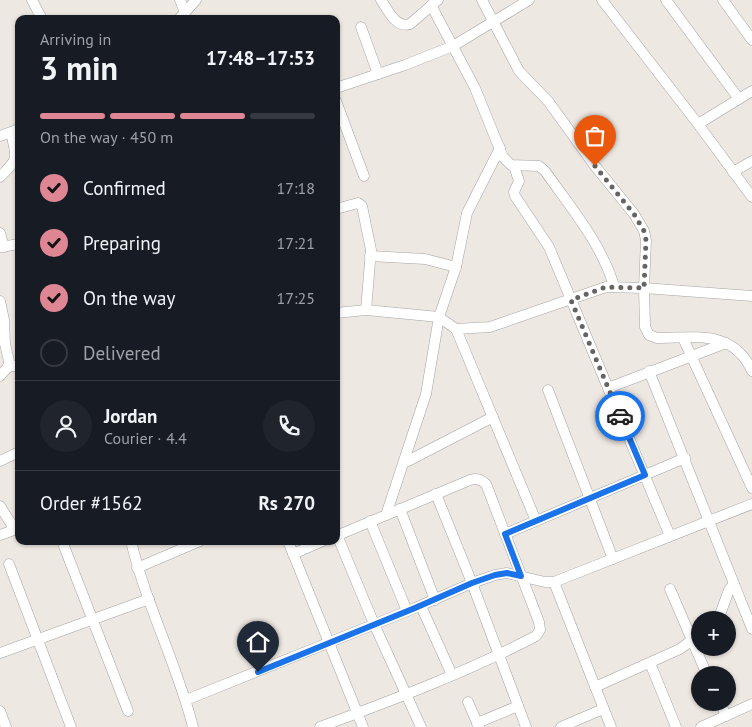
<!DOCTYPE html>
<meta charset="utf-8">
<style>
:root{--surface:#171b24;--page:#20242c;--text:#f1f3f6;--muted:#9ea1a6;--line:#363941;--accent:#df8694}
body{margin:0;font-family:"PT Sans",sans-serif;background:var(--page);color:var(--text);height:100vh;display:flex;flex-direction:column;font-size:19px;white-space:nowrap}
*{box-sizing:border-box;margin:0}
p{font-size:16px;color:var(--muted)}
.icon{flex:none;width:28px;height:28px;fill:none;stroke:currentColor;stroke-width:2;stroke-linecap:round;stroke-linejoin:round}
.map{position:relative;flex:1;overflow:hidden}
.sheet{position:absolute;left:15px;top:15px;width:325px;height:530px;display:flex;flex-direction:column;background:var(--surface);border-radius:10px;box-shadow:0 1px 4px #0004}
.sheet>*{flex:none}
.controls{position:absolute;left:691px;top:611px;display:grid;gap:10px}
.controls a{display:grid;place-items:center;width:45px;height:45px;border-radius:50%;background:var(--surface);box-shadow:0 1px 4px #0004;font-size:25px}
.pin{position:absolute;display:grid;place-items:center;width:42px;height:42px;color:#fff;margin:-51px -21px;border-radius:50% 50% 50% 0;rotate:-45deg;box-shadow:0 0 5px #0007}
.pin .icon{rotate:45deg}
.courier{position:absolute;display:grid;place-items:center;width:50px;height:50px;margin:-25px;border:4px solid #1a73e8;border-radius:50%;background:#fff;color:#222;box-shadow:0 1px 6px #0007}
.head em{font-style:normal;font-weight:700}
.head div{display:flex;flex-direction:column-reverse}
.head{display:flex;align-items:center;justify-content:space-between;height:85px;padding:0 25px}
h1{font-size:32px;font-weight:700;line-height:38px}
.bar{display:grid;grid-template-columns:repeat(4,1fr);gap:8px 5px;align-content:center;height:60px;padding:0 25px}
.bar i{height:6px;border-radius:4px;background:var(--line)}
.bar .selected{background:var(--accent)}
.bar p{grid-column:span 4}
.line{display:flex;align-items:center;gap:12px;padding:0 25px;border-top:1px solid var(--line)}
.line div{flex:1}
.round{display:grid;place-items:center;flex:none;width:52px;height:52px;border-radius:26px;background:var(--page)}
ol{padding:0 25px;list-style:none}
li{display:flex;align-items:center;gap:15px;height:55px}
li p{margin-inline-start:auto}
li .icon{padding:5px;border-radius:50%;background:var(--accent);color:#111;stroke-width:4}
li:last-child{color:var(--muted)}
li i{width:28px;height:28px;border:2px solid var(--line);border-radius:50%}
.map>svg:first-child{display:block}
.lines{fill:none;stroke-linecap:round;stroke-linejoin:round}
.street-casing{stroke:#a4a4a4;stroke-width:11}
.street{stroke:#fff;stroke-width:10}
.done{stroke:#666462;stroke-width:5;stroke-dasharray:0 9}
.route{stroke:#1a73e8;stroke-width:6}
</style>
<div class="map">
<svg width="752" height="727" viewBox="0 0 752 727">
<rect width="100%" height="100%" fill="#eee8e2"/>
<g class="lines">
<defs>
<g id="street">
<polyline points="32,0 42,19"/>
<polyline points="180,0 185,12"/>
<path d="M381,0C388,10 396,29 410,24L438,0"/>
<path d="M482,0L519,71L548,101L595,166L634,214L644,231L646,240L644,288L645,327L649,335L657,338C695,338 733,329 752,371"/>
<polyline points="602,0 698,124 752,197"/>
<polyline points="666,0 739,99"/>
<polyline points="723,0 752,40"/>
<path d="M431,5L475,88L503,157L511,165L539,166L545,171C571,208 601,243 614,286"/>
<polyline points="179,19 196,0"/>
<polyline points="361,27 378,74"/>
<polyline points="336,88 405,65 453,46 529,0"/>
<polyline points="336,101 364,176"/>
<polyline points="698,124 752,91"/>
<polyline points="0,136 19,129"/>
<polyline points="514,166 519,181 514,192 515,196 549,247 670,536"/>
<polyline points="733,172 752,161"/>
<path d="M0,177C19,158 17,159 11,133"/>
<polyline points="336,209 358,203 362,206 371,250 366,310"/>
<polyline points="0,233 4,247"/>
<polyline points="0,247 19,244"/>
<polyline points="370,256 425,259 456,267"/>
<polyline points="0,301 4,320 5,344 9,361 8,367 0,376"/>
<polyline points="336,313 366,310 439,317 456,329 536,521"/>
<polyline points="456,329 490,327 606,287 644,288 752,296"/>
<polyline points="683,338 752,488"/>
<polyline points="8,367 19,365"/>
<polyline points="649,371 752,629"/>
<polyline points="608,388 726,343"/>
<polyline points="548,390 613,559"/>
<polyline points="0,461 19,452"/>
<polyline points="404,463 493,417"/>
<polyline points="436,494 472,583 526,727"/>
<polyline points="0,506 15,530"/>
<polyline points="400,509 435,600"/>
<polyline points="386,515 426,394 439,317 456,267 467,213 500,148"/>
<polyline points="370,521 407,611"/>
<polyline points="505,534 685,458"/>
<polyline points="0,535 19,528"/>
<polyline points="337,535 374,624 421,727"/>
<polyline points="62,541 128,711"/>
<path d="M131,541C146,605 177,664 193,727"/>
<polyline points="288,541 363,727"/>
<polyline points="293,554 323,541"/>
<polyline points="9,564 71,727"/>
<polyline points="137,568 200,541"/>
<polyline points="554,582 611,727"/>
<polyline points="670,589 707,675"/>
<polyline points="421,606 452,675"/>
<polyline points="718,620 729,590 734,584"/>
<polyline points="0,653 149,599"/>
<polyline points="650,663 676,727"/>
<polyline points="595,687 680,649 700,634"/>
<polyline points="186,700 415,608 472,583 495,575 507,573 545,582 554,582 752,504"/>
<polyline points="468,702 479,727"/>
<polyline points="720,702 726,716"/>
<polyline points="0,711 6,727"/>
<polyline points="477,723 518,706"/>
<path d="M320,727C393,700 467,672 536,636L540,630L539,622L486,484C480,479 477,478 470,480L336,536"/>
<polyline points="561,727 603,709"/>
<polyline points="701,727 752,704"/>
</g>
</defs>
<!-- street casing -->
<use href="#street" class="street-casing"/>
<!-- street -->
<use href="#street" class="street"/>
</g>
<g class="lines">
<!-- done -->
<polyline class="done" points="595,166 634,214 644,231 646,240 644,288 606,287 571,300 620,416"/>
<!-- route -->
<polyline class="route" points="258,672 415,608 472,583 495,575 507,573 521,576 505,534 645,475 620,416"/>
</g>
</svg>
<div class="controls">
<a>+</a>
<a>−</a>
</div>
<div class="pin" style="left:595px;top:166px;background:#ea580c"><svg class="icon" aria-label="bag" viewBox="0 0 24 24"><path d="M5 8h14l-1 12H6zM9 8a3 3 0 0 1 6 0"/></svg></div>
<div class="pin" style="left:258px;top:672px;background:#1f2937"><svg class="icon" aria-label="home" viewBox="0 0 24 24"><path d="M3 11l9-7 9 7M6 9v11h12V9"/></svg></div>
<div class="courier" style="left:620px;top:416px"><svg class="icon" aria-label="car" viewBox="0 0 24 24"><path d="M5 17H2v-5l4-1 3-4h7l3 4 3 1v5h-3M9 17h6M6 11h13"/><circle cx="7" cy="17" r="2"/><circle cx="17" cy="17" r="2"/></svg></div>
<section class="sheet">
<div class="head"><div><h1>3 min</h1><p>Arriving in</p></div><em>17:48–17:53</em></div>
<div class="bar"><i class="selected"></i><i class="selected"></i><i class="selected"></i><i></i><p>On the way · 450 m</p></div>
<ol>
<li><svg class="icon" aria-label="check" viewBox="0 0 24 24"><path d="M5 12l5 5 9-10"/></svg>Confirmed<p>17:18</p></li>
<li><svg class="icon" aria-label="check" viewBox="0 0 24 24"><path d="M5 12l5 5 9-10"/></svg>Preparing<p>17:21</p></li>
<li><svg class="icon" aria-label="check" viewBox="0 0 24 24"><path d="M5 12l5 5 9-10"/></svg>On the way<p>17:25</p></li>
<li><i></i>Delivered</li>
</ol>
<div class="line" style="height:90px"><a class="round"><svg class="icon" aria-label="person" viewBox="0 0 24 24"><circle cx="12" cy="8" r="4"/><path d="M4 21q1-7 8-7t8 7"/></svg></a><div><b>Jordan</b><p>Courier · 4.4</p></div><a class="round"><svg class="icon" aria-label="phone" viewBox="0 0 24 24"><path d="M5 4h4l2 5-3 2q2 4 5 5l2-3 5 2v4C11 20 4 13 5 4z"/></svg></a></div>
<div class="line" style="height:65px"><div>Order #1562</div><b>Rs 270</b></div>
</section>
</div>
